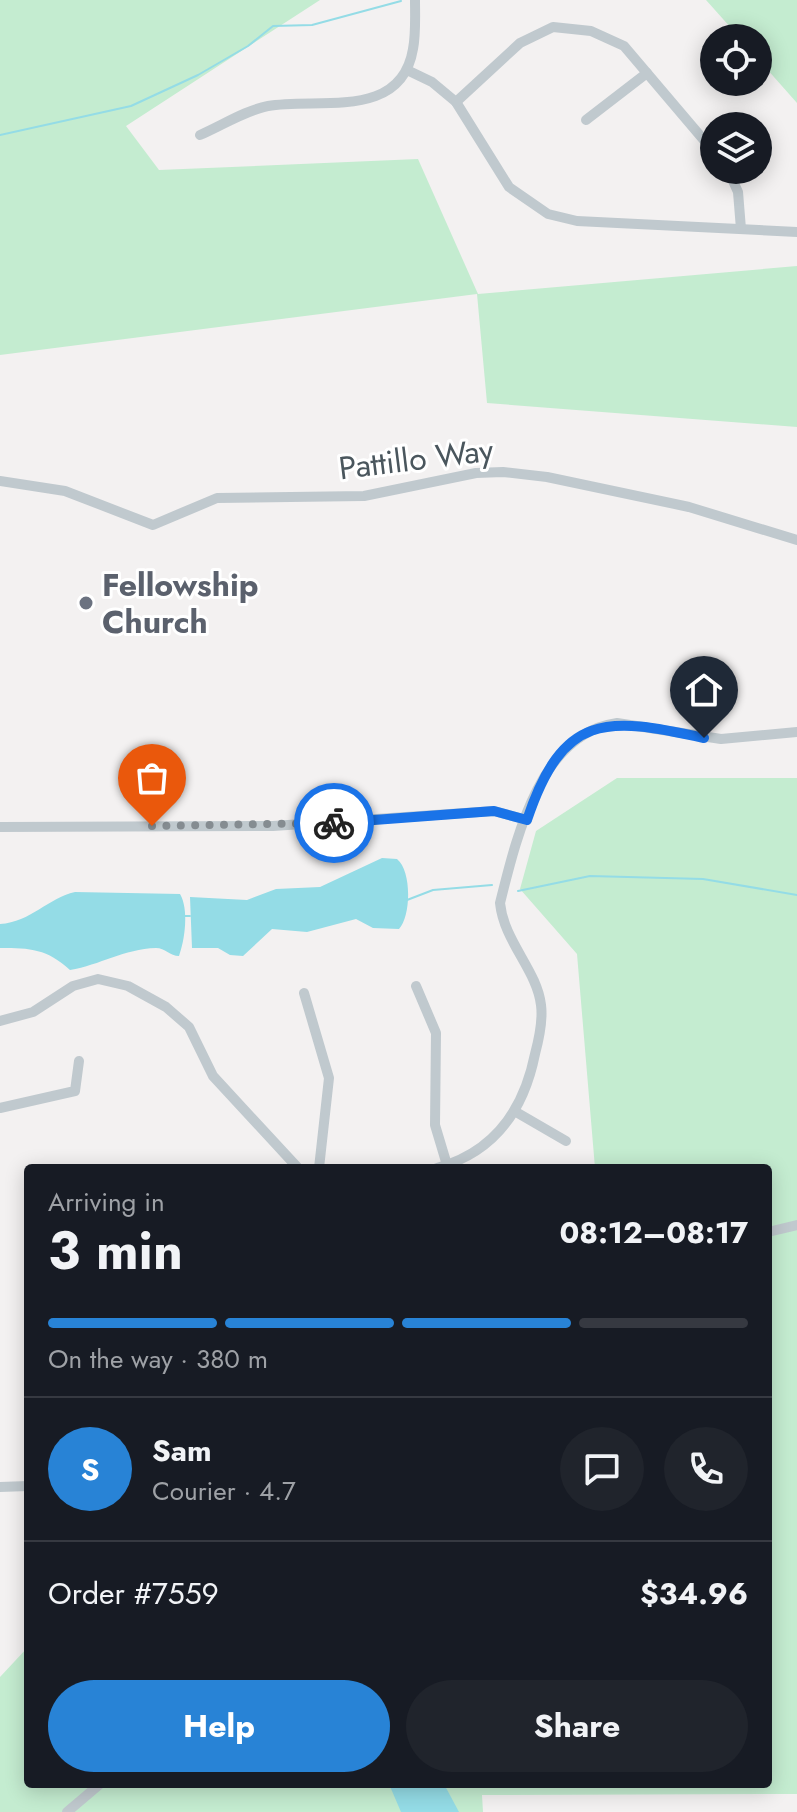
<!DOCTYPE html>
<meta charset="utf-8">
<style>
:root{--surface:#171b24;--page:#20242c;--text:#f1f3f6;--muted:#9ea1a6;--line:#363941;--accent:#2883d6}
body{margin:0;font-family:Jost,sans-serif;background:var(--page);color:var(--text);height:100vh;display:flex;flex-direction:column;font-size:30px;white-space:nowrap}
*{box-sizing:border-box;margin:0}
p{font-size:26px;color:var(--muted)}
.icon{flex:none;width:44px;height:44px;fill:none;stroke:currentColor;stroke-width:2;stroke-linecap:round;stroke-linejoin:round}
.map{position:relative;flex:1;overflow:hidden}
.sheet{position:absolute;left:24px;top:1164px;width:748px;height:624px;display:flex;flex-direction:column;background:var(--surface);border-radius:8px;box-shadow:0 4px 20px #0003}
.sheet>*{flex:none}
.buttons{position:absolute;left:700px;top:24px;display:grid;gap:16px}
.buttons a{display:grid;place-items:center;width:72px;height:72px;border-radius:50%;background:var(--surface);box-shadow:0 4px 20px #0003;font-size:40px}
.pin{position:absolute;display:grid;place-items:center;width:68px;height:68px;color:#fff;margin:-82px -34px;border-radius:50% 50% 50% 0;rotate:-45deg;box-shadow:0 0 8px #0007}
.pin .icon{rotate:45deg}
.courier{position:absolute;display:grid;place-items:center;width:80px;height:80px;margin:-40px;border:6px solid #1a73e8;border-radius:50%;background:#fff;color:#222;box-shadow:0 2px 10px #0007}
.summary em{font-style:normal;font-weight:700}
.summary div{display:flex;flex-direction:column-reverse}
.summary{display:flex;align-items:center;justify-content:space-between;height:136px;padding:0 24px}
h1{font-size:52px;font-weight:700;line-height:60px}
.bar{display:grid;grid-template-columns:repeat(4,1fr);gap:12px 8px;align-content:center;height:96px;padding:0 24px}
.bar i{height:10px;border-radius:6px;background:var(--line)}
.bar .current{background:var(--accent)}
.bar p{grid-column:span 4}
.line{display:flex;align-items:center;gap:20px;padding:0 24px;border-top:2px solid var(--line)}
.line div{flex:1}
.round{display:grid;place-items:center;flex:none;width:84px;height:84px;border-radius:42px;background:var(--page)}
.button{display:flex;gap:16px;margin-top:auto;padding:16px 24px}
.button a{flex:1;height:92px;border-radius:48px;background:var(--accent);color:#fff;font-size:32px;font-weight:700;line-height:92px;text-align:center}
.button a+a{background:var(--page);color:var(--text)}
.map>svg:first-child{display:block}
.green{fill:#c4ecd0}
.water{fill:#94dce6}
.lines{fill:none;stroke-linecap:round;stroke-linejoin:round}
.stream{stroke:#94dce6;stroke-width:2}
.minor{stroke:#c0c9ce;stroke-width:10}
.done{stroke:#858c91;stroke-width:8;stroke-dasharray:0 14.4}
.route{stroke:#1a73e8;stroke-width:10}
.worship-dot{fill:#6b7280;stroke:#fff;stroke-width:3}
.labels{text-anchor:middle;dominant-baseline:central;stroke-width:6;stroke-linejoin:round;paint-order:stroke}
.street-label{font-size:32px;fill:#4a565d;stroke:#fff}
.worship-label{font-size:32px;font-weight:bold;fill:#5b616d;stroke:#fff;text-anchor:start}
</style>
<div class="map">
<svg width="797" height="1812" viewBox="0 0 797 1812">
<rect width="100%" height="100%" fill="#f3f1f1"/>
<!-- green -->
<g class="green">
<polygon points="0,0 320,0 126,126 159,170 418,159 478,294 797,266 797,427 487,403 477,294 0,355"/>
<polygon points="706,0 797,0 797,103 758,59 758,38 740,38"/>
<polygon points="617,778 797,778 797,1794 482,1795 483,1812 0,1812 0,1677 28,1647 28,1784 768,1784 768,1168 595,1168 577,954 520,889 536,831"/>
</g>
<!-- water -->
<g class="water">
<path d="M382,858L397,859C412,871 411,916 399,929L373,928L356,919L307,932L272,929L243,956L230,955L218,948H192L190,897L247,900L276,889L320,887Z"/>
<path d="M75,892L180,894C189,909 185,940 179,956C170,956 165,948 156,948C124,949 100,965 70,970C47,949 31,948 0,948V924C31,922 48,898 75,892Z"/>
<polygon points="389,1784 444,1784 459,1812 401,1812"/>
</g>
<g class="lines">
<!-- stream -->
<g class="stream">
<polyline points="0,135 131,106 198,75 248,46 273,26 312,25 401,1"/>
<polyline points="518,891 590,876 703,879 797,895"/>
<polyline points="407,900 433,890 492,885"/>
<polyline points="184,916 190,916"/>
</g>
<!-- minor -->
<g class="minor">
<polyline points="407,70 432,82 456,102 509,187 548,214 577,221 797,232"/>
<polyline points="456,102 520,43 553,27 591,31 624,46 714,152"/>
<polyline points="586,120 647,73"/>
<path d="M200,135C221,126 246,110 268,106C318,97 401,121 413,49C416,34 415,16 415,0"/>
<polyline points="728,170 738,192 741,229"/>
<polyline points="0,481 65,491 153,525 217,498 364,496 476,473 503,472 547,477 689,507 797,540"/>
<polyline points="0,827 273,826 494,811 527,820"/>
<polyline points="416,986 436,1033 435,1125 447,1165"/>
<polyline points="304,993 329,1078 319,1168"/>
<polyline points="0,1021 33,1012 73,986 98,979 128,986 166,1007 189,1027 213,1076 298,1168"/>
<polyline points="0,1108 75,1091 79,1061"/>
<polyline points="516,1112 566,1141"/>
<path d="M437,1168C495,1152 524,1109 535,1054C539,1039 543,1020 541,1005C537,970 504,942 500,903C516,839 540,733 617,723L721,739L797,732"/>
<polyline points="768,1232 797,1225"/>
<polyline points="0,1487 28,1486"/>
<polyline points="67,1812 100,1784"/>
</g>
</g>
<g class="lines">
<!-- done -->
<polyline class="done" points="152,826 334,823"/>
<!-- route -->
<path class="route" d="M334,823L494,811L527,820C563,713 605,716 704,738"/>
</g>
<!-- markers -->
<circle class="worship-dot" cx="86" cy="603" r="8"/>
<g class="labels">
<!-- street labels -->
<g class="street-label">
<text transform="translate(416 459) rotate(-7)">Pattillo Way</text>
</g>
<!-- worship labels -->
<g class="worship-label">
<text x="102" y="585">Fellowship<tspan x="102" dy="37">Church</tspan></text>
</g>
</g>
</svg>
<div class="buttons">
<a><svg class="icon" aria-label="locate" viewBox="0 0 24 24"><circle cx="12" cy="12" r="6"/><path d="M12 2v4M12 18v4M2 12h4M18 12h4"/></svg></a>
<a><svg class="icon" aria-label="layers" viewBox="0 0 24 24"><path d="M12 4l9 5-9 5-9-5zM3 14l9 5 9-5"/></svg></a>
</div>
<div class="pin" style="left:152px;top:826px;background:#ea580c"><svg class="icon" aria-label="bag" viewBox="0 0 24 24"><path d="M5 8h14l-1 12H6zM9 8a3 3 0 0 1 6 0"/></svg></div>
<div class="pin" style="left:704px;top:738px;background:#1f2937"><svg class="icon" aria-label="home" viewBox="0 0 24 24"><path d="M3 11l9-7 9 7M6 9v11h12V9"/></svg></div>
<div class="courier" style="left:334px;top:823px"><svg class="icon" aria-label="bike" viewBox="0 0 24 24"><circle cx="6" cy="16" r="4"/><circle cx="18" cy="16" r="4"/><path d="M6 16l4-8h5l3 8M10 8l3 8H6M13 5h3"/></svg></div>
<section class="sheet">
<div class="summary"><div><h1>3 min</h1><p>Arriving in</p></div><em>08:12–08:17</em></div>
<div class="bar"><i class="current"></i><i class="current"></i><i class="current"></i><i></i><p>On the way · 380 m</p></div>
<div class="line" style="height:144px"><b class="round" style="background:var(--accent);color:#fff">S</b><div><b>Sam</b><p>Courier · 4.7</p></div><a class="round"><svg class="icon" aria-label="chat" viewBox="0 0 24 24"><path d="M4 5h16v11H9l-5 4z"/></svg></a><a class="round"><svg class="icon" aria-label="phone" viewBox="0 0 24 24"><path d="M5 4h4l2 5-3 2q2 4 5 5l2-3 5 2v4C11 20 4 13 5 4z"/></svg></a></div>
<div class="line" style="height:104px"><div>Order #7559</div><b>$34.96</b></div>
<div class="button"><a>Help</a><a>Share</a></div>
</section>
</div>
